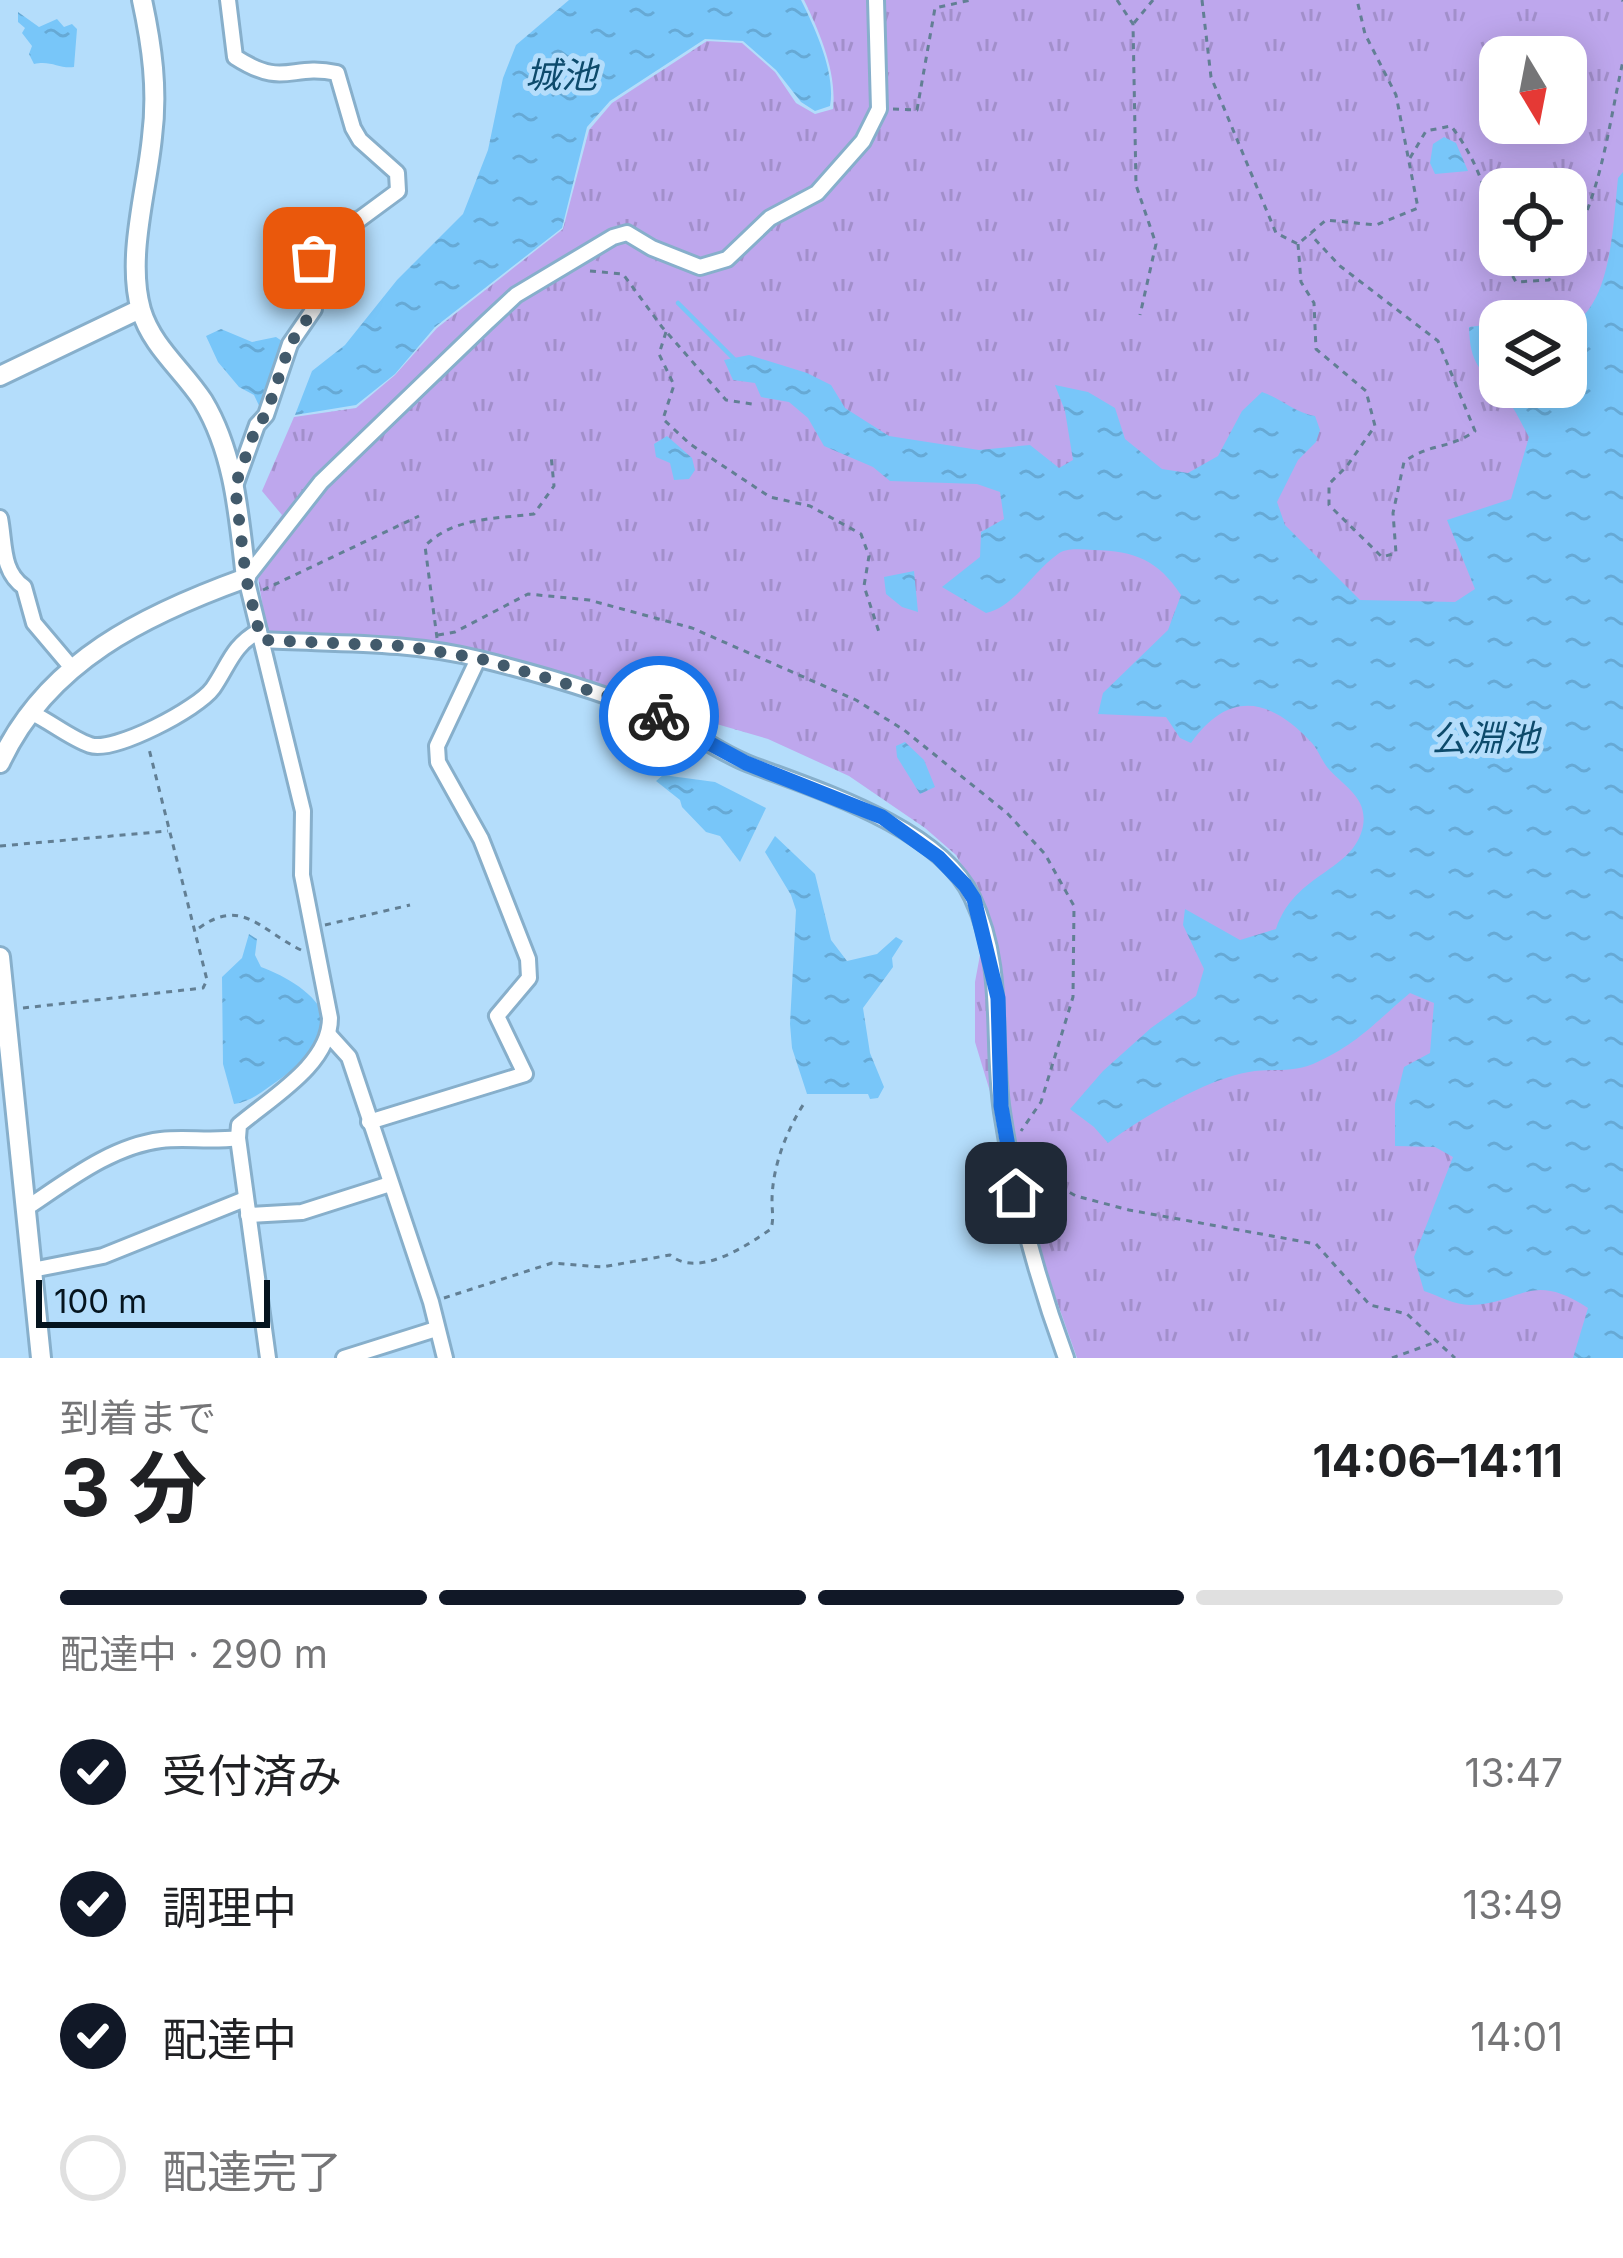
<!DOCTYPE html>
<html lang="ja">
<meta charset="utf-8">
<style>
:root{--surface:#fff;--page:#f2f2f2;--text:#202124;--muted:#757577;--line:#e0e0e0;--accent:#111827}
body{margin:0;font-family:Inter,"Noto Sans JP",sans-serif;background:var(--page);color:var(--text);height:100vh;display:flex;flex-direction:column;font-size:45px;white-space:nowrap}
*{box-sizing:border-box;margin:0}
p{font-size:39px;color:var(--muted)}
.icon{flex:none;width:66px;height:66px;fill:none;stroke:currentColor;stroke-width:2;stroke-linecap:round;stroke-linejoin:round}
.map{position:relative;height:1358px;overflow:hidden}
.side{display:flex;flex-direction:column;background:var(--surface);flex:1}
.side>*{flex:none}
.needle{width:78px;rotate:170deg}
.tools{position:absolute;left:1479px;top:36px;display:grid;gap:24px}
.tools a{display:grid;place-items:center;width:108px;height:108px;border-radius:24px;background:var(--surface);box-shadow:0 6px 30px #0003;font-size:60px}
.scale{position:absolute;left:36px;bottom:30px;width:234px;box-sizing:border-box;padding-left:12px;border:6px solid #05141e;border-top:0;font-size:33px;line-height:42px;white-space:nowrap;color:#05141e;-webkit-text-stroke:9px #b4ddfb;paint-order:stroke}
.pin{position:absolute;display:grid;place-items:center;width:102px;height:102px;color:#fff;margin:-51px;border-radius:24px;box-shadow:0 6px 18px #0006}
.courier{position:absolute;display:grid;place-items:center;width:120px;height:120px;margin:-60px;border:9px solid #1a73e8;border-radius:50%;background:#fff;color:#222;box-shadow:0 3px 15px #0007}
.overview em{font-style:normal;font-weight:700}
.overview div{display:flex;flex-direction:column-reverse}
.overview{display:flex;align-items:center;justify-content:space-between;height:204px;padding:0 60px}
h1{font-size:78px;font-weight:700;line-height:90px}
.bar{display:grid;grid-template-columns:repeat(4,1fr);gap:18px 12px;align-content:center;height:144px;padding:0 60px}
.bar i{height:15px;border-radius:9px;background:var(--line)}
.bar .selected{background:var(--accent)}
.bar p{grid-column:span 4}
ol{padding:0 60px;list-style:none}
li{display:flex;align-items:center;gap:36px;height:132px}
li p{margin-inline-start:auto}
li .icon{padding:12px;border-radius:50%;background:var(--accent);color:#fff;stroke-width:4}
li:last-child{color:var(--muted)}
li i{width:66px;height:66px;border:6px solid var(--line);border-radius:50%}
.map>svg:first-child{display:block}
.park{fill:url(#park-tufts);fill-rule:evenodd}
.water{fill:url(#water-ripples)}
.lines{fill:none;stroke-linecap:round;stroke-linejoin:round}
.stream{stroke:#78c6f9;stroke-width:4.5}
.street-casing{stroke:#87afcb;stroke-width:20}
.secondary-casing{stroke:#87afcb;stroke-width:24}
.path{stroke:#627f94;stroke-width:3;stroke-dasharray:6 6;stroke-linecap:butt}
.street{stroke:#fff;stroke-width:14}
.secondary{stroke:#fff;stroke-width:18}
.done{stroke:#425a6b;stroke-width:12;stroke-dasharray:0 21.6}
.route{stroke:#1a73e8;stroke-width:15}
.labels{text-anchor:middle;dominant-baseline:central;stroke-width:10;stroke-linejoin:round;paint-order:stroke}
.water-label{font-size:36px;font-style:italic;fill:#0d4b6c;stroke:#b4ddfb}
</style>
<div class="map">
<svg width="1623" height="1358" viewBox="0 0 1623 1358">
<defs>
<pattern id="park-tufts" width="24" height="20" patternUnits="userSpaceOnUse" patternTransform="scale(3)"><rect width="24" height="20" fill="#bea7ed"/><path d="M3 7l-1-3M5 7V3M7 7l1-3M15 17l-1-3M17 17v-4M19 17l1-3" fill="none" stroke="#a28fcb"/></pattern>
<pattern id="water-ripples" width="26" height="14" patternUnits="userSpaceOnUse" patternTransform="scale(3)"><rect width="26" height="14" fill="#78c6f9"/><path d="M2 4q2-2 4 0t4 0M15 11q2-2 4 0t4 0" fill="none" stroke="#66a9d5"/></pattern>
</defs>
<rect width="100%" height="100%" fill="#b4ddfb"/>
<!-- park -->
<path class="park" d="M804,0H1623V1358H1077L1033,1234L975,1042V982L980,955L976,890L956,855L925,828L849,776L768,739L437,643L267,632L254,553L282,515L262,491L294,417L356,408L395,375L437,328L563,229L589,130L612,103L707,41L742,43L775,72L796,103L815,114L833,109C837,72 820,33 804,0ZM1500,57H1566V123H1500ZM1500,189H1566V255H1500ZM1500,321H1566V387H1500Z"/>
<!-- water -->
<g class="water">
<path d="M569,0H801C816,30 836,74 830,106L815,111L801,102L776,70L743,41L705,39L610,101L587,127L562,228L435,327L395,374L356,405L295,415L312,371L345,345L397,280L463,214L488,150L503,78L516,45Z"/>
<path d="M18,12L39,27L57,19L64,27L72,24L77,29L74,67C59,69 51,60 34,64L29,54L32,46L22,33L25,28L18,22Z"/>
<polygon points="1444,137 1456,143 1468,171 1435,174 1430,163 1433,144"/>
<path d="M1623,172V1358H1573L1588,1308C1530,1270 1522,1304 1470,1305C1455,1305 1439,1296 1424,1291L1414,1257L1453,1157L1435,1147L1395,1146V1104L1404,1067L1430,1053L1434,1003L1410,993C1373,1024 1358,1044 1313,1064C1291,1073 1271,1068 1249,1072C1209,1078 1140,1118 1108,1143L1094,1127L1070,1109L1103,1071L1151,1028L1196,996L1204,969L1183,925L1185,909L1240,940L1276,929C1295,872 1354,872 1363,826C1368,797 1343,786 1327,767C1321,759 1318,750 1312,743C1269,697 1229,690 1191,743L1180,738L1166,717L1098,714L1103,693L1168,630L1181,595C1158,560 1135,551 1094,550C1081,550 1068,547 1058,554C1032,572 1016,606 986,613L942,587L980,557L981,532L1004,519L1000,492L977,484L890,481L873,467L824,446L808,418L789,402L761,397L755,383L733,380L724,360L749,355L807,373L831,385L845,408L889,436L979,450L1030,445L1059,468L1073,460L1065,411L1055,385L1088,392L1115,408L1125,439L1162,469L1188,473L1218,456L1242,411L1262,392C1282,399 1293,412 1315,416L1320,430L1316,442L1298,460L1277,502L1285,525L1360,600L1455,602L1475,589L1447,520L1511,499L1529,437C1521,423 1514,406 1503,395C1480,368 1470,365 1469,327L1492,324L1500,327V387H1566V326C1573,321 1585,316 1589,309C1612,278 1614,216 1618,178Z"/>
<polygon points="221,329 252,342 276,337 285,343 262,412 254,395 239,387 218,362 206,336"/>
<polygon points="667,436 692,458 695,470 689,479 674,480 670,463 656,457 654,444"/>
<polygon points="914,571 918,612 902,607 886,594 884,577"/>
<polygon points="905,742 924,760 935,787 920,794 897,757 896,746"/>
<polygon points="663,775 715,782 766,808 740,862 720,836 706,832 682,807 680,800 656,781"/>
<polygon points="775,836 815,874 831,940 847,961 877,954 896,937 903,941 892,958 893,967 863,1008 870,1053 884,1087 878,1098 870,1099 868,1094 807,1094 792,1048 790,1024 796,910 791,895 765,852"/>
<path d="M249,934L257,939L255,955L261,967C296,980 349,1012 314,1054C306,1063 292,1070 283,1077C268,1087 252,1102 234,1104L223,1064L222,977L242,958Z"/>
</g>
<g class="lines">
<!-- stream -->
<polyline class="stream" points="678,303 735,360"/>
<defs>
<g id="street">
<path d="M228,0L235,57C285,89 289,63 337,73L353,128L360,140L397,173L398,191L360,219L338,225L320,238L314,258V309L290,344L266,415L257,425L235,486"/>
<path d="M0,518C5,543 1,571 24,587L34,623L72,668"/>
<path d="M261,640C333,644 408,641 479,659C540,674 603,692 661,717C691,730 718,752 749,764C817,790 939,827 972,897C1006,968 991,1038 1002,1112C1015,1197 1036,1277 1066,1358"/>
<path d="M32,713C51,722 70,738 90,745C114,753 198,709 213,688C229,665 232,646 259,631"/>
<polyline points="330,1036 349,1057 431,1302 445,1358"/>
<polyline points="369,1122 525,1074 497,1016 529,978 528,959 481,839 438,762 437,746 478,659"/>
<path d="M25,1209C66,1182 111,1146 161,1140C187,1137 210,1142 238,1138"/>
<polyline points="248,1215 302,1212 390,1184"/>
<polyline points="32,1270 103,1256 245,1199"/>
<path d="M268,1358L238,1138L239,1125C272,1097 330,1064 330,1018L302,875L303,811L246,578L321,482L486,323L516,295L613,237L627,233L652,248L700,267L727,259L770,218L817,193L863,141L879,109L876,0"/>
<polyline points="344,1358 436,1329"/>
</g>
<g id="secondary">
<polyline points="0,376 140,309"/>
<path d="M0,763C47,661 146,614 246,578C239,518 235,454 203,401C183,370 152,347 141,310C126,257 147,190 152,137C158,90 152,46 142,0"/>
<polyline points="0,957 41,1358"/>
</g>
</defs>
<!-- street casing -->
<use href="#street" class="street-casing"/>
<!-- secondary casing -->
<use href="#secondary" class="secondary-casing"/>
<!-- path -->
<g class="path">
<polyline points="1117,0 1133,24 1136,185 1156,244 1140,315"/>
<polyline points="1202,0 1211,77 1276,233 1298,244 1326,220 1376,225 1418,208 1396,95 1365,34 1357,0"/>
<polyline points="1622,0 1623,1"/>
<polyline points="1134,23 1153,0"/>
<polyline points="893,109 917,110 935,8 971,0"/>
<path d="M1410,158L1426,131L1451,126C1480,163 1490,203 1500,248"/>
<path d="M1298,244L1301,282L1314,303L1316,349L1366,391L1375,426L1347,466L1329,484V505L1382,557L1396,553L1393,513L1404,462C1429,443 1448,450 1475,431L1438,341L1340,266L1310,234"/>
<path d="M1566,253C1601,199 1609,123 1623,61"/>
<polyline points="1501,255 1516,282 1549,280 1564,257"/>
<polyline points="590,271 623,274 662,327 726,400 752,404"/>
<polyline points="666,332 659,354 674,385 663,419 690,444 770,497 810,506 861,534 869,556 864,586 879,632"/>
<polyline points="263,590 419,516"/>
<polyline points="438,635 455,632 528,594 589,600 692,628 856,700 904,730 1007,813 1045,854 1074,906 1073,997 1041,1102 1021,1131"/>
<path d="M437,638L425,546C453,517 496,519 534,514L554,486L551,455"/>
<polyline points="0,846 168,831"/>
<polyline points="325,925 410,905"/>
<path d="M199,928C242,897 260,930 301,950"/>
<polyline points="23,1008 203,988 207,980 149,749"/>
<polyline points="1028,1169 1076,1196 1129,1210 1316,1244 1370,1305 1407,1314 1455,1358"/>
<path d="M444,1298L552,1263L602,1267L670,1255C698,1278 745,1247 771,1229C774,1218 772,1212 772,1201C772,1167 787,1129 805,1102"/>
<polyline points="1392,1358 1436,1342"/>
</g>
<!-- street -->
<use href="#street" class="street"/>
<!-- secondary -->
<use href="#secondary" class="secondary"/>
</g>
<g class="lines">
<!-- done -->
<polyline class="done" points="314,258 314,309 290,344 266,415 257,425 235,486 246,578 261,640 403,646 478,658 615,698 659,716"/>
<!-- route -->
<polyline class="route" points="659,716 746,763 882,817 938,857 965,885 974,899 998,998 1001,1106 1016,1193"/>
</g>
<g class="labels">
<!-- water labels -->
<g class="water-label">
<text x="561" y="75">城池</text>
<text x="1485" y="738">公淵池</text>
</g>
</g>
</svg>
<div class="tools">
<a><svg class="needle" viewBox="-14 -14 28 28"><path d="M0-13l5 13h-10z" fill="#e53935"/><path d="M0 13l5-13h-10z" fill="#757577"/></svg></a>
<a><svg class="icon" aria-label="locate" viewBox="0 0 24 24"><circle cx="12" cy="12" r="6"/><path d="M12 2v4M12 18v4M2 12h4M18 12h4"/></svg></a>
<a><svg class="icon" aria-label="layers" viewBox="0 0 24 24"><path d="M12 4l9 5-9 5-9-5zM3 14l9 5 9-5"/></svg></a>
</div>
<div class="scale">100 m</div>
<div class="pin" style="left:314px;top:258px;background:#ea580c"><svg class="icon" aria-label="bag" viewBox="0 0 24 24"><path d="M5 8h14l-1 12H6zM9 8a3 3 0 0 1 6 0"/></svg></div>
<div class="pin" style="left:1016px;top:1193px;background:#1f2937"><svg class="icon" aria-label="home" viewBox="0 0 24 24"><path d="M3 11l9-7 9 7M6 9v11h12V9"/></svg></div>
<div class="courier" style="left:659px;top:716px"><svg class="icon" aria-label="bike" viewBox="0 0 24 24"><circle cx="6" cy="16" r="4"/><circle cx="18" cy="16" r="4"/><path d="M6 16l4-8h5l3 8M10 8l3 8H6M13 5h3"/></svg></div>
</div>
<section class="side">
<div class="overview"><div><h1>3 分</h1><p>到着まで</p></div><em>14:06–14:11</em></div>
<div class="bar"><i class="selected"></i><i class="selected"></i><i class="selected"></i><i></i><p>配達中 · 290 m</p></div>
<ol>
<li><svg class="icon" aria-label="check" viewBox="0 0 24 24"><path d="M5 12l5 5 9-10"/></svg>受付済み<p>13:47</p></li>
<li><svg class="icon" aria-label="check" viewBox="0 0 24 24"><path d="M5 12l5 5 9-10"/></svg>調理中<p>13:49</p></li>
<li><svg class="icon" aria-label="check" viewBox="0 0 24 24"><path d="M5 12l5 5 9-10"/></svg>配達中<p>14:01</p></li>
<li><i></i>配達完了</li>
</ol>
</section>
